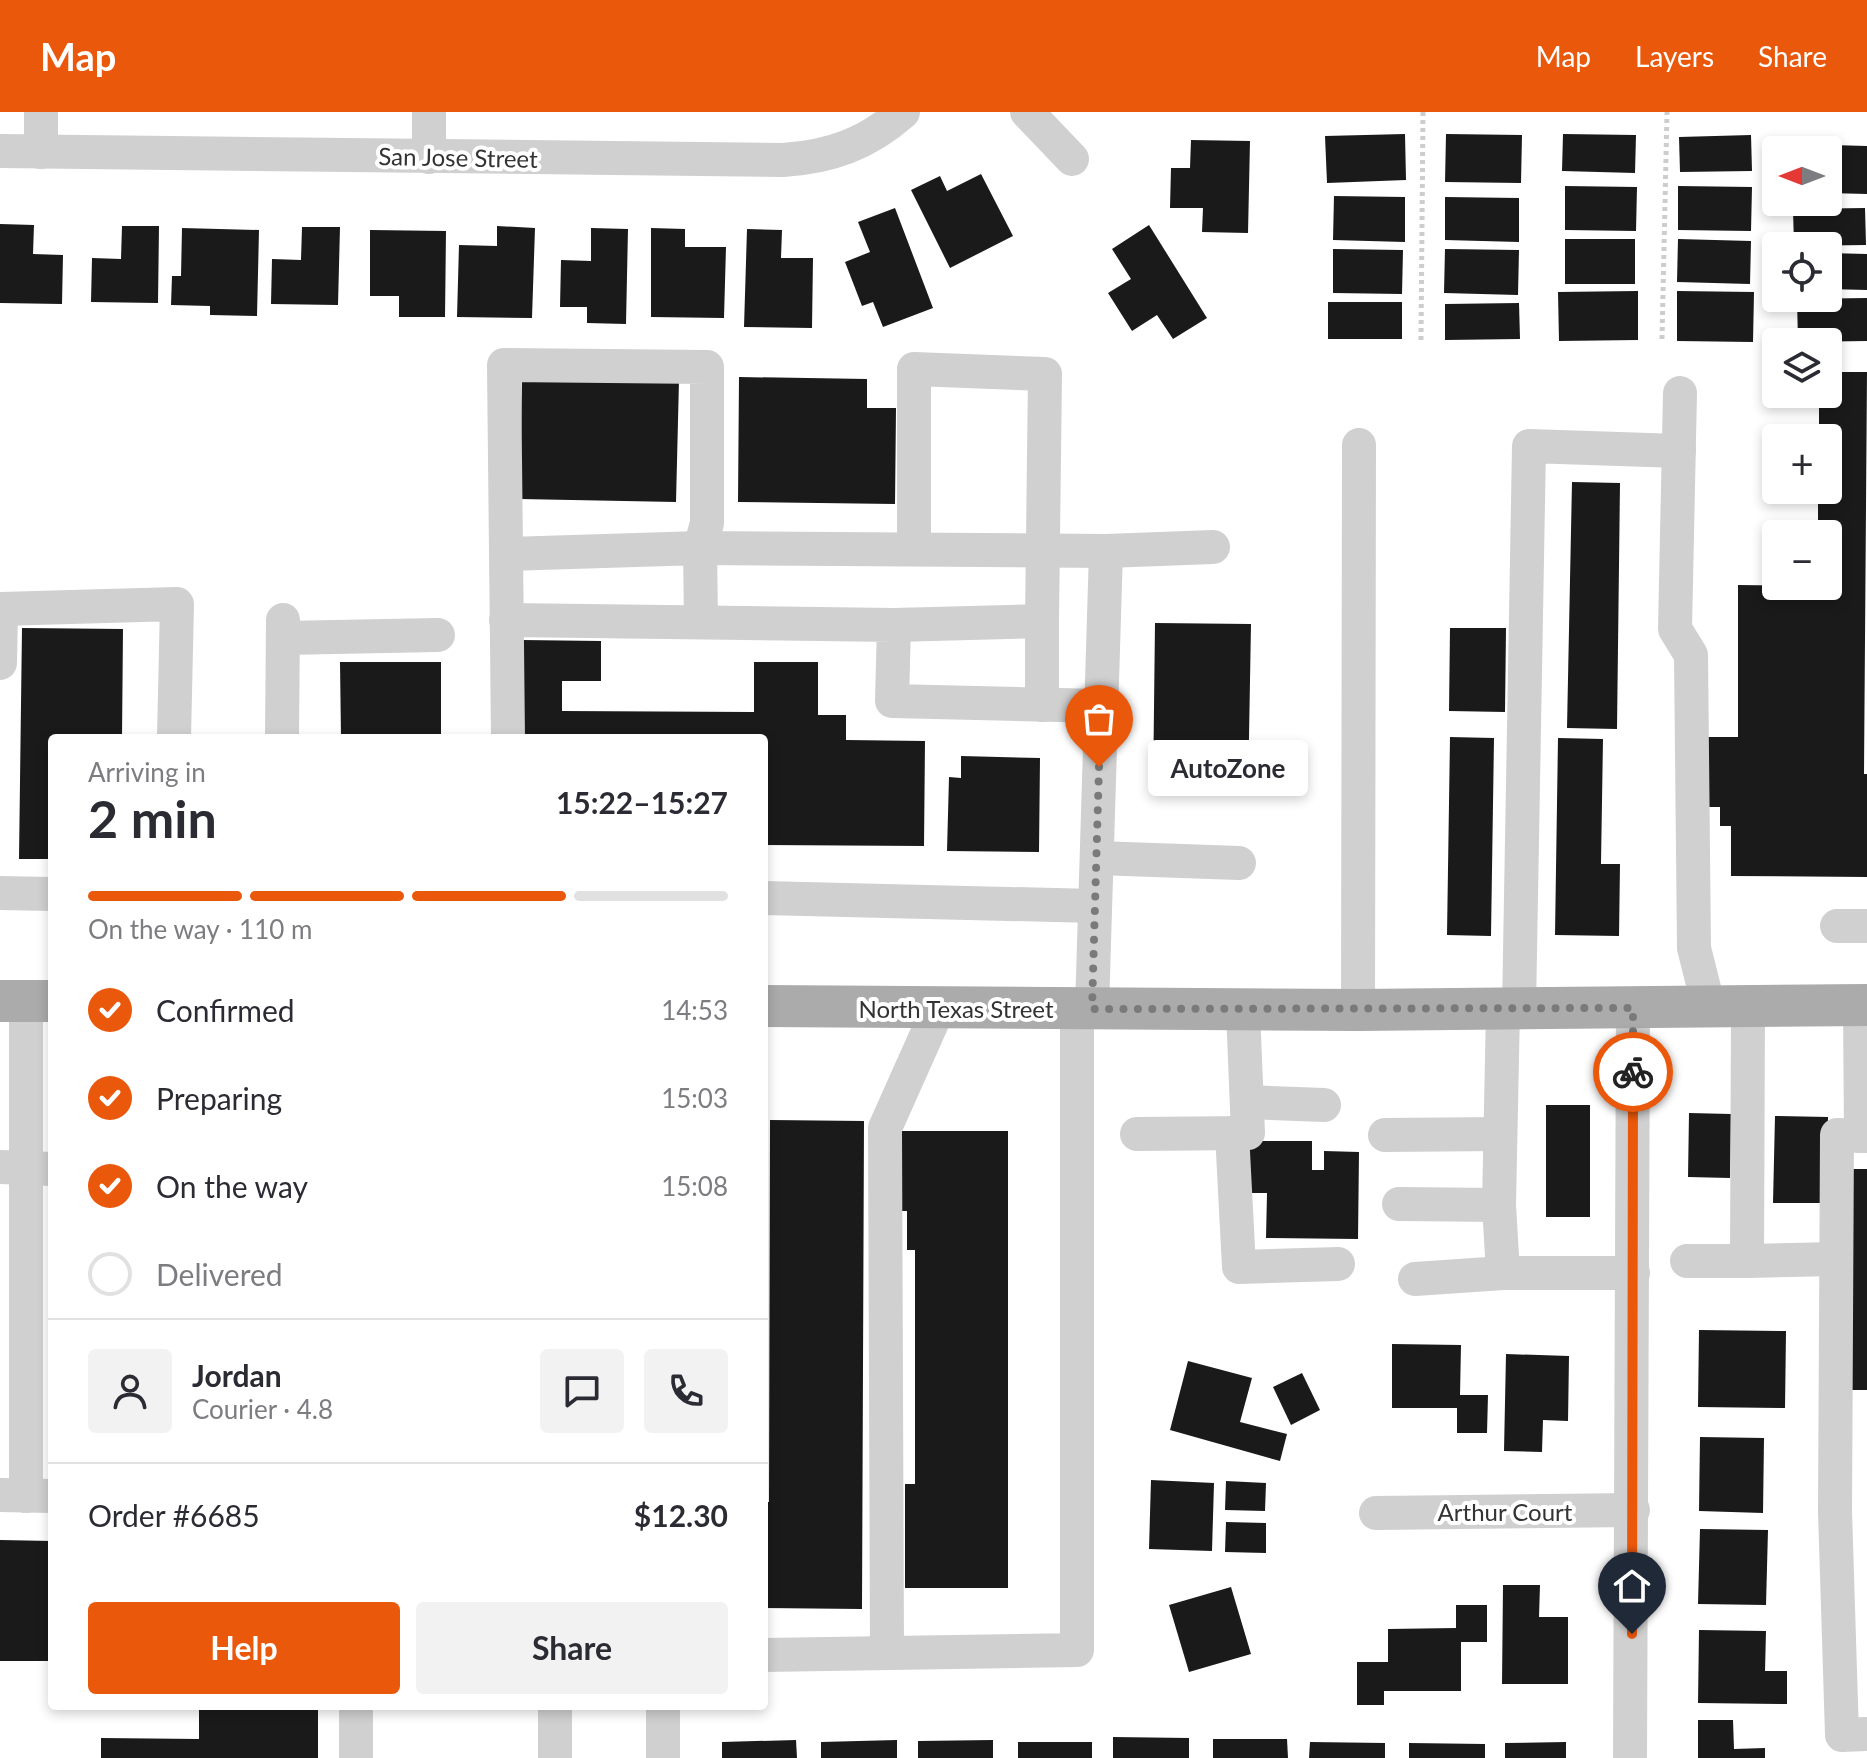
<!DOCTYPE html>
<meta charset="utf-8">
<style>
:root{--surface:#fff;--page:#f2f2f3;--text:#2b2b33;--muted:#7c7c81;--line:#e1e1e2;--accent:#ea580c}
body{margin:0;font-family:Lato,sans-serif;background:var(--page);color:var(--text);height:100vh;display:flex;flex-direction:column;font-size:30px;white-space:nowrap}
*{box-sizing:border-box;margin:0}
p{font-size:26px;color:var(--muted)}
.icon{flex:none;width:44px;height:44px;fill:none;stroke:currentColor;stroke-width:2;stroke-linecap:round;stroke-linejoin:round}
.map{position:relative;flex:1;overflow:hidden}
.sheet{position:absolute;left:48px;top:622px;width:720px;height:976px;display:flex;flex-direction:column;background:var(--surface);border-radius:8px;box-shadow:0 4px 12px #0003}
.sheet>*{flex:none}
.needle{width:52px;rotate:270deg}
.fabs{position:absolute;left:1762px;top:24px;display:grid;gap:16px}
.fabs a{display:grid;place-items:center;width:80px;height:80px;border-radius:8px;background:var(--surface);box-shadow:0 4px 12px #0003;font-size:40px}
.pin{position:absolute;display:grid;place-items:center;width:68px;height:68px;color:#fff;margin:-82px -34px;border-radius:50% 50% 50% 0;rotate:-45deg;box-shadow:0 0 8px #0007}
.pin .icon{rotate:45deg}
.courier{position:absolute;display:grid;place-items:center;width:80px;height:80px;margin:-40px;border:6px solid #ea580c;border-radius:50%;background:#fff;color:#222;box-shadow:0 2px 10px #0007}
.bubble{position:absolute;height:56px;border-radius:8px;background:var(--surface);box-shadow:0 4px 12px #0003;font-size:26px;font-weight:700;line-height:56px;text-align:center}
.headline em{font-style:normal;font-weight:700}
.headline div{display:flex;flex-direction:column-reverse}
.headline{display:flex;align-items:center;justify-content:space-between;height:136px;padding:0 40px}
h1{font-size:52px;font-weight:700;line-height:60px}
.bar{display:grid;grid-template-columns:repeat(4,1fr);gap:12px 8px;align-content:center;height:96px;padding:0 40px}
.bar i{height:10px;border-radius:6px;background:var(--line)}
.bar .current{background:var(--accent)}
.bar p{grid-column:span 4}
.line{display:flex;align-items:center;gap:20px;padding:0 40px;border-top:2px solid var(--line)}
.line div{flex:1}
.round{display:grid;place-items:center;flex:none;width:84px;height:84px;border-radius:8px;background:var(--page)}
ol{padding:0 40px;list-style:none}
li{display:flex;align-items:center;gap:24px;height:88px}
li p{margin-inline-start:auto}
li .icon{padding:8px;border-radius:50%;background:var(--accent);color:#fff;stroke-width:4}
li:last-child{color:var(--muted)}
li i{width:44px;height:44px;border:4px solid var(--line);border-radius:50%}
.action{display:flex;gap:16px;margin-top:auto;padding:16px 40px}
.action a{flex:1;height:92px;border-radius:8px;background:var(--accent);color:#fff;font-size:32px;font-weight:700;line-height:92px;text-align:center}
.action a+a{background:var(--page);color:var(--text)}
header{display:flex;align-items:center;gap:48px;box-sizing:border-box;height:112px;padding:0 40px;background:var(--accent);color:#fff}
header strong{font-size:38px}
nav{display:flex;gap:44px;margin-inline-start:auto;font-size:28px}
.map>svg:first-child{display:block}
.building{fill:#1a1a1a}
.lines{fill:none;stroke-linecap:round;stroke-linejoin:round}
.path{stroke:#cdcdcd;stroke-width:5;stroke-dasharray:4 4;stroke-linecap:butt}
.minor{stroke:#d0d0d0;stroke-width:34}
.major{stroke:#ababab;stroke-width:42}
.done{stroke:#7a7a7a;stroke-width:8;stroke-dasharray:0 14.4}
.route{stroke:#ea580c;stroke-width:10}
.labels{text-anchor:middle;dominant-baseline:central;stroke-width:8;stroke-linejoin:round;paint-order:stroke}
.street-label{font-size:24px;fill:#333;stroke:#fff}
</style>
<header>
<strong>Map</strong>
<nav><a>Map</a><a>Layers</a><a>Share</a></nav>
</header>
<div class="map">
<svg width="1867" height="1646" viewBox="0 0 1867 1646">
<rect width="100%" height="100%" fill="#fff"/>
<!-- building -->
<g class="building">
<polygon points="1405,22 1406,68 1327,71 1325,24"/>
<polygon points="1446,22 1522,23 1521,71 1445,70"/>
<polygon points="1563,22 1636,23 1635,61 1562,59"/>
<polygon points="1751,23 1752,59 1680,60 1679,25"/>
<polygon points="1191,28 1250,29 1248,121 1202,120 1203,96 1170,96 1171,56 1190,56"/>
<polygon points="1795,32 1867,34 1867,82 1828,81 1828,38 1795,38"/>
<polygon points="981,62 1013,124 950,156 911,78 940,64 947,79"/>
<polygon points="1565,74 1637,75 1636,119 1565,118"/>
<polygon points="1678,74 1752,75 1751,119 1678,118"/>
<polygon points="1334,84 1405,85 1405,130 1333,128"/>
<polygon points="1445,85 1519,86 1519,130 1445,128"/>
<polygon points="895,96 933,196 883,215 873,190 862,194 845,150 870,140 858,110"/>
<polygon points="1865,96 1866,133 1794,134 1793,97"/>
<polygon points="0,112 34,113 33,142 63,143 62,192 0,191"/>
<polygon points="1149,113 1207,206 1173,227 1157,203 1132,219 1108,181 1131,167 1112,137"/>
<polygon points="122,114 159,114 158,191 91,190 92,146 121,147"/>
<polygon points="497,114 535,116 532,206 457,205 459,133 497,134"/>
<polygon points="302,115 340,115 338,193 271,192 272,147 301,148"/>
<polygon points="182,116 259,118 257,204 210,203 210,194 171,193 172,164 181,164"/>
<polygon points="591,116 628,117 626,212 587,211 587,195 560,195 561,148 591,149"/>
<polygon points="651,116 685,117 685,135 726,135 724,206 651,205"/>
<polygon points="747,117 782,118 781,146 813,146 812,216 744,215"/>
<polygon points="370,118 446,119 445,205 399,205 399,184 370,184"/>
<rect x="1565" y="127" width="70" height="45"/>
<polygon points="1678,127 1751,129 1750,172 1677,170"/>
<polygon points="1333,137 1403,138 1402,182 1333,181"/>
<polygon points="1445,137 1519,138 1518,183 1444,181"/>
<polygon points="1828,141 1867,142 1867,178 1828,177"/>
<polygon points="1638,179 1638,228 1559,229 1558,180"/>
<polygon points="1677,179 1754,180 1753,230 1677,229"/>
<polygon points="1867,186 1867,229 1798,230 1797,187"/>
<rect x="1328" y="190" width="74" height="37"/>
<polygon points="1519,191 1520,227 1445,228 1445,192"/>
<polygon points="1828,260 1867,260 1864,662 1867,662 1867,765 1731,764 1731,714 1720,714 1720,695 1699,695 1700,625 1738,625 1738,473 1828,474 1828,422 1818,422 1818,378 1828,378 1828,326 1819,326 1819,282 1828,282"/>
<polygon points="522,265 679,268 676,390 520,387"/>
<polygon points="739,265 867,267 867,296 896,296 895,392 738,390"/>
<polygon points="1572,370 1620,371 1617,617 1567,616"/>
<polygon points="1155,511 1251,512 1248,682 1153,681"/>
<polygon points="22,516 123,517 122,626 52,626 52,747 19,747"/>
<polygon points="1450,516 1506,516 1505,600 1449,599"/>
<polygon points="522,528 601,529 601,569 562,569 562,599 754,600 754,550 818,550 818,603 846,603 846,628 925,629 924,734 764,733 764,626 521,626"/>
<polygon points="340,550 441,550 441,626 341,626"/>
<polygon points="1450,625 1494,626 1491,824 1447,823"/>
<polygon points="1558,626 1603,627 1601,752 1620,752 1619,824 1555,823"/>
<polygon points="961,644 1040,646 1039,740 947,739 949,665 961,666"/>
<rect x="1546" y="993" width="44" height="112"/>
<polygon points="1689,1001 1731,1002 1730,1066 1688,1065"/>
<polygon points="1775,1004 1828,1005 1827,1091 1773,1091"/>
<polygon points="770,1008 864,1009 862,1497 764,1496 764,1390 769,1390"/>
<polygon points="898,1019 1008,1019 1008,1476 905,1476 905,1372 915,1372 915,1138 907,1138 907,1099 898,1099"/>
<polygon points="1244,1029 1312,1029 1312,1058 1324,1058 1324,1039 1359,1040 1358,1127 1266,1126 1267,1081 1244,1081"/>
<polygon points="1851,1057 1867,1057 1867,1278 1852,1278"/>
<polygon points="1699,1218 1786,1219 1785,1296 1698,1295"/>
<polygon points="1392,1232 1461,1233 1460,1283 1488,1283 1487,1321 1457,1321 1457,1296 1392,1296"/>
<polygon points="1506,1242 1569,1244 1568,1309 1543,1308 1542,1340 1504,1339"/>
<polygon points="1188,1249 1252,1266 1240,1310 1287,1322 1280,1349 1170,1318"/>
<polygon points="1302,1261 1320,1298 1291,1313 1273,1275"/>
<polygon points="1700,1325 1764,1326 1763,1401 1699,1399"/>
<polygon points="1151,1368 1214,1371 1212,1439 1149,1437"/>
<polygon points="1226,1369 1266,1371 1265,1399 1225,1398"/>
<polygon points="1226,1410 1266,1411 1266,1441 1225,1440"/>
<polygon points="1700,1417 1768,1418 1766,1493 1698,1492"/>
<polygon points="0,1428 52,1429 52,1549 0,1549"/>
<polygon points="1503,1473 1540,1473 1539,1505 1568,1505 1568,1572 1502,1572"/>
<polygon points="1231,1475 1251,1542 1189,1560 1169,1493"/>
<polygon points="1456,1493 1487,1493 1487,1530 1461,1530 1461,1579 1384,1579 1384,1593 1357,1593 1357,1550 1388,1550 1388,1517 1456,1516"/>
<polygon points="1699,1518 1766,1519 1765,1559 1787,1559 1787,1592 1698,1591"/>
<polygon points="199,1594 318,1594 318,1646 101,1646 101,1626 199,1627"/>
<polygon points="1698,1608 1733,1608 1734,1637 1765,1636 1765,1646 1698,1646"/>
<polygon points="1113,1625 1189,1626 1189,1646 1113,1646"/>
<polygon points="1213,1627 1287,1627 1288,1646 1213,1646"/>
<polygon points="796,1628 797,1646 722,1646 722,1630"/>
<polygon points="897,1628 897,1646 821,1646 821,1630"/>
<polygon points="993,1628 993,1646 918,1646 918,1629"/>
<rect x="1018" y="1630" width="74" height="16"/>
<polygon points="1310,1630 1385,1631 1385,1646 1309,1646"/>
<polygon points="1566,1630 1566,1646 1505,1646 1505,1631"/>
<polygon points="1409,1631 1485,1632 1485,1646 1409,1646"/>
</g>
<g class="lines">
<!-- path -->
<g class="path">
<polyline points="1662,227 1667,0"/>
<polyline points="1421,228 1423,0"/>
</g>
<!-- minor -->
<g class="minor">
<polyline points="41,0 41,40"/>
<polyline points="429,0 429,45"/>
<polyline points="1027,0 1072,47"/>
<path d="M0,39L783,48C830,45 867,32 903,0"/>
<polyline points="1680,281 1675,517 1691,543 1694,836 1709,896"/>
<polyline points="914,437 914,257 1045,262 1042,509"/>
<polyline points="506,442 700,436 701,510"/>
<polyline points="0,497 177,492 174,626"/>
<polyline points="506,508 894,513 892,589 1101,594"/>
<polyline points="894,513 1042,509 1042,593"/>
<polyline points="283,526 438,523"/>
<polyline points="0,551 1,497"/>
<polyline points="282,626 283,508"/>
<polyline points="508,626 504,253 707,255 707,411 700,436 1106,439"/>
<polyline points="1097,746 1239,751"/>
<polyline points="0,781 52,782"/>
<polyline points="764,786 1095,794"/>
<polyline points="1837,814 1867,814"/>
<polyline points="26,889 26,1384"/>
<polyline points="1860,893 1861,1024"/>
<polyline points="1748,895 1747,1149 1836,1147"/>
<polyline points="1092,897 1106,439 1213,435"/>
<polyline points="1503,897 1499,1093 1503,1161 1633,1161"/>
<polyline points="1519,897 1529,334 1679,339"/>
<polyline points="1358,898 1359,333"/>
<polyline points="1247,990 1324,993"/>
<polyline points="1232,1021 1239,1155 1338,1152"/>
<polyline points="1137,1022 1248,1021 1243,898"/>
<polyline points="1385,1023 1500,1022"/>
<polyline points="1867,1024 1837,1023 1835,1399 1842,1623 1867,1622"/>
<polyline points="0,1055 52,1057"/>
<polyline points="1399,1092 1499,1093"/>
<polyline points="1687,1149 1747,1149"/>
<polyline points="1415,1167 1503,1161"/>
<polyline points="0,1383 52,1384"/>
<polyline points="1376,1401 1633,1398"/>
<polyline points="887,1541 885,1016 939,895"/>
<polyline points="764,1543 1077,1538 1077,896"/>
<polyline points="555,1594 555,1646"/>
<polyline points="663,1594 663,1646"/>
<polyline points="356,1646 356,1594"/>
<polyline points="1630,1646 1633,896"/>
</g>
<!-- major -->
<g class="major">
<polyline points="0,889 52,889"/>
<polyline points="764,894 1358,898 1867,893"/>
</g>
</g>
<g class="lines">
<!-- done -->
<polyline class="done" points="1099,655 1092,897 1633,896 1633,960"/>
<!-- route -->
<polyline class="route" points="1632,1522 1633,960"/>
</g>
<g class="labels">
<!-- street labels -->
<g class="street-label">
<text transform="translate(458 45) rotate(1)">San Jose Street</text>
<text x="956" y="896">North Texas Street</text>
<text x="1505" y="1399">Arthur Court</text>
</g>
</g>
</svg>
<div class="fabs">
<a><svg class="needle" viewBox="-14 -14 28 28"><path d="M0-13l5 13h-10z" fill="#e53935"/><path d="M0 13l5-13h-10z" fill="#7c7c81"/></svg></a>
<a><svg class="icon" aria-label="locate" viewBox="0 0 24 24"><circle cx="12" cy="12" r="6"/><path d="M12 2v4M12 18v4M2 12h4M18 12h4"/></svg></a>
<a><svg class="icon" aria-label="layers" viewBox="0 0 24 24"><path d="M12 4l9 5-9 5-9-5zM3 14l9 5 9-5"/></svg></a>
<a>+</a>
<a>−</a>
</div>
<div class="pin" style="left:1099px;top:655px;background:#ea580c"><svg class="icon" aria-label="bag" viewBox="0 0 24 24"><path d="M5 8h14l-1 12H6zM9 8a3 3 0 0 1 6 0"/></svg></div>
<div class="pin" style="left:1632px;top:1522px;background:#1f2937"><svg class="icon" aria-label="home" viewBox="0 0 24 24"><path d="M3 11l9-7 9 7M6 9v11h12V9"/></svg></div>
<div class="courier" style="left:1633px;top:960px"><svg class="icon" aria-label="bike" viewBox="0 0 24 24"><circle cx="6" cy="16" r="4"/><circle cx="18" cy="16" r="4"/><path d="M6 16l4-8h5l3 8M10 8l3 8H6M13 5h3"/></svg></div>
<div class="bubble" style="left:1148px;top:628px;width:160px">AutoZone</div>
<section class="sheet">
<div class="headline"><div><h1>2 min</h1><p>Arriving in</p></div><em>15:22–15:27</em></div>
<div class="bar"><i class="current"></i><i class="current"></i><i class="current"></i><i></i><p>On the way · 110 m</p></div>
<ol>
<li><svg class="icon" aria-label="check" viewBox="0 0 24 24"><path d="M5 12l5 5 9-10"/></svg>Confirmed<p>14:53</p></li>
<li><svg class="icon" aria-label="check" viewBox="0 0 24 24"><path d="M5 12l5 5 9-10"/></svg>Preparing<p>15:03</p></li>
<li><svg class="icon" aria-label="check" viewBox="0 0 24 24"><path d="M5 12l5 5 9-10"/></svg>On the way<p>15:08</p></li>
<li><i></i>Delivered</li>
</ol>
<div class="line" style="height:144px"><a class="round"><svg class="icon" aria-label="person" viewBox="0 0 24 24"><circle cx="12" cy="8" r="4"/><path d="M4 21q1-7 8-7t8 7"/></svg></a><div><b>Jordan</b><p>Courier · 4.8</p></div><a class="round"><svg class="icon" aria-label="chat" viewBox="0 0 24 24"><path d="M4 5h16v11H9l-5 4z"/></svg></a><a class="round"><svg class="icon" aria-label="phone" viewBox="0 0 24 24"><path d="M5 4h4l2 5-3 2q2 4 5 5l2-3 5 2v4C11 20 4 13 5 4z"/></svg></a></div>
<div class="line" style="height:104px"><div>Order #6685</div><b>$12.30</b></div>
<div class="action"><a>Help</a><a>Share</a></div>
</section>
</div>
